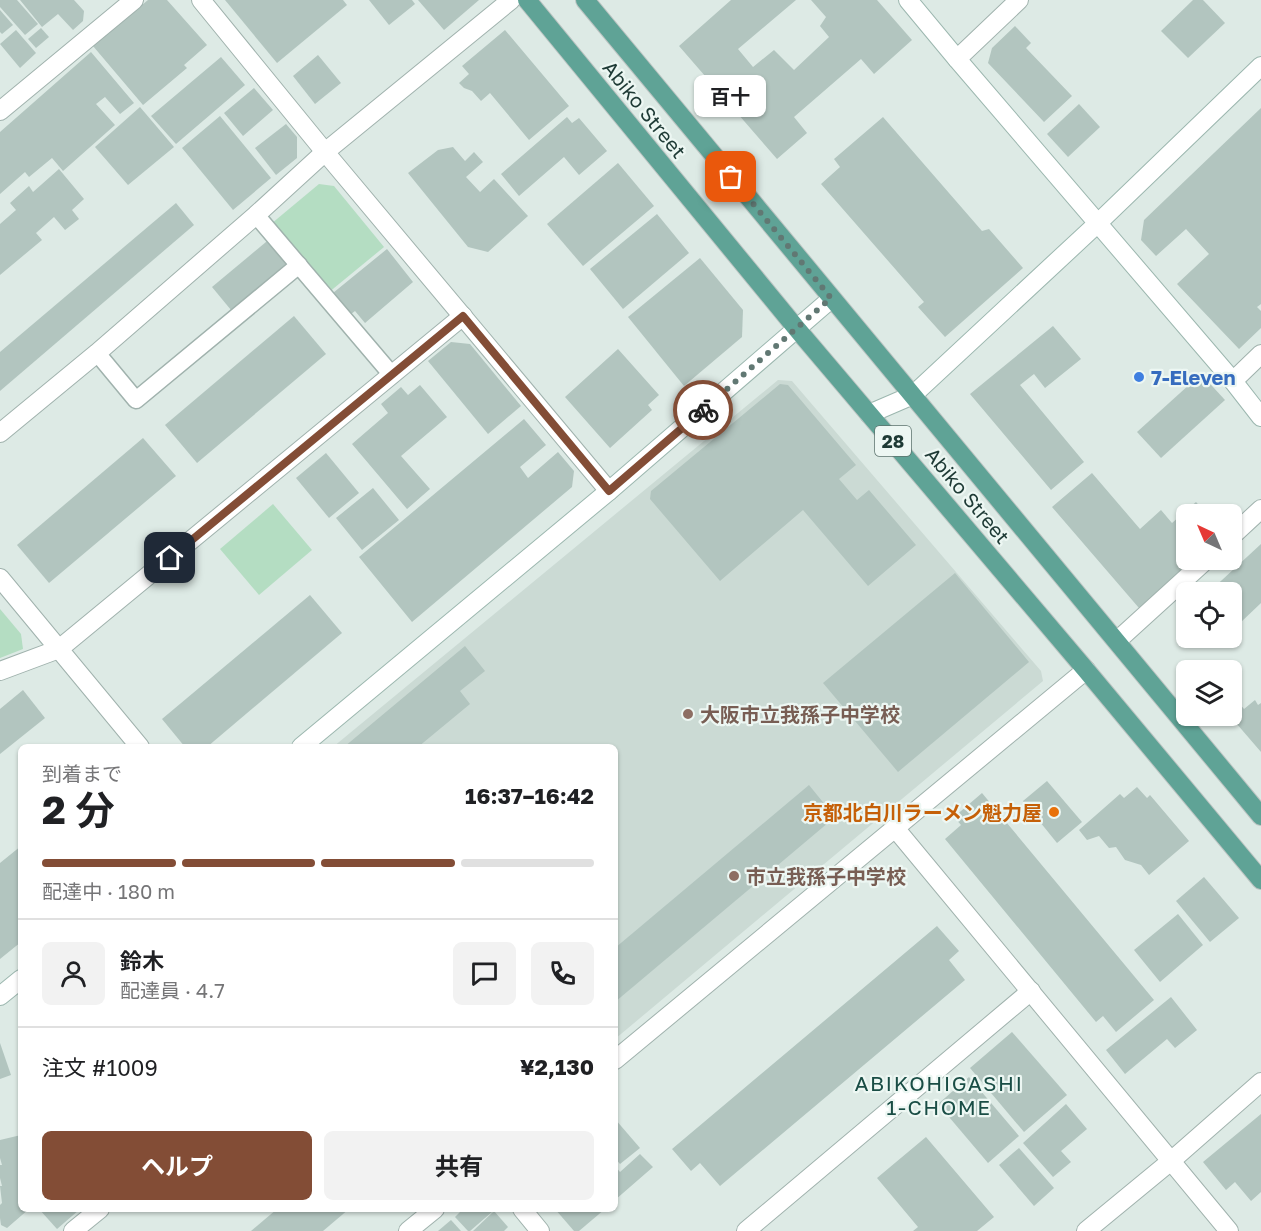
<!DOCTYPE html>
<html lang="ja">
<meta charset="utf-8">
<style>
:root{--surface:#fff;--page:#f2f2f2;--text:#202124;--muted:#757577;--line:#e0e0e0;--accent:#834d36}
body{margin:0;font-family:"Golos Text","Noto Sans JP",sans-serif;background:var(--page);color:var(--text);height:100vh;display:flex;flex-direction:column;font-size:22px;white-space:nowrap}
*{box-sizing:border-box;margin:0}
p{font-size:20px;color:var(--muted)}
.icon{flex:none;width:33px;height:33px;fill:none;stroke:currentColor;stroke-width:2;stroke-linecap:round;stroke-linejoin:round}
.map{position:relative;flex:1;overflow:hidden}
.sheet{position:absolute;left:18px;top:744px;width:600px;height:468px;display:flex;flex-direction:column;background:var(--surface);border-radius:9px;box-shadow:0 2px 4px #0004}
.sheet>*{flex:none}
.needle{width:39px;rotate:316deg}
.controls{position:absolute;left:1176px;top:504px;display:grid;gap:12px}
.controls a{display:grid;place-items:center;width:66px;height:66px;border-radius:9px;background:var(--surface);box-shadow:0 2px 4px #0004;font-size:30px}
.pin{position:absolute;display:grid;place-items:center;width:51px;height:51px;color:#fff;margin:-26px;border-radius:12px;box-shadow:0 3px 9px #0006}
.courier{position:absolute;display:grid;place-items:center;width:60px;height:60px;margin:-30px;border:4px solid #834d36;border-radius:50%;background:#fff;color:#222;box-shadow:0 2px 8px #0007}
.bubble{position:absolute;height:42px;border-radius:9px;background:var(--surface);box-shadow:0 2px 4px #0004;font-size:20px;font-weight:700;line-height:42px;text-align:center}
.head em{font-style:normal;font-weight:700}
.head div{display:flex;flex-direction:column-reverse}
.head{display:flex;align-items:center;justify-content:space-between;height:102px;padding:0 24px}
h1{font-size:39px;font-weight:700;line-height:45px}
.bar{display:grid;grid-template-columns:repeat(4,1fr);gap:9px 6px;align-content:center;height:72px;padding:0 24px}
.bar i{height:8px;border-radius:4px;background:var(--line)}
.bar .active{background:var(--accent)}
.bar p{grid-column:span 4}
.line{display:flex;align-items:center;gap:15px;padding:0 24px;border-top:2px solid var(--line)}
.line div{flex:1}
.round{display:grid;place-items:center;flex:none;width:63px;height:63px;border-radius:9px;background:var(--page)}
.button{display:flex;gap:12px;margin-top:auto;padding:12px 24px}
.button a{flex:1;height:69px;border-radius:9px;background:var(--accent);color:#fff;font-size:24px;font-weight:700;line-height:69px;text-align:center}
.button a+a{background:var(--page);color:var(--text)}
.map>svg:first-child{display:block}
.built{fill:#cbdad4}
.green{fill:#b4ddc2}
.building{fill:#b2c5bf}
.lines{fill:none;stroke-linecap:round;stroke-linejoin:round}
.lane-casing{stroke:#a0b2ad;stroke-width:19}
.street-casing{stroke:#a0b2ad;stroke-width:20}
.secondary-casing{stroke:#9cb7af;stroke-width:20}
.primary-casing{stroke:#bcc4c2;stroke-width:20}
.lane{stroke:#fff;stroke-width:16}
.street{stroke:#fff;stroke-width:18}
.secondary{stroke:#fff;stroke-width:18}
.primary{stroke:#5fa396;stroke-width:18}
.done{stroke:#617873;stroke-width:6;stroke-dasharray:0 10.8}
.route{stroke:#834d36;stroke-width:8}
.shop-dot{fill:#3f7fe0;stroke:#edf7f3;stroke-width:2}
.education-dot{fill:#8d6e63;stroke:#edf7f3;stroke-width:2}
.food-dot{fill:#e8710a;stroke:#edf7f3;stroke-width:2}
.labels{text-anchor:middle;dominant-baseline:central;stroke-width:4.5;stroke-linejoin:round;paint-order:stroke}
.shield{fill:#edf7f3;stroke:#5c736e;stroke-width:1.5}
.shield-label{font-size:18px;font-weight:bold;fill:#1e3a35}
.street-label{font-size:20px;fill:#1e3a35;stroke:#edf7f3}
.shop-label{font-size:20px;font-weight:bold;fill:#366cbe;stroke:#edf7f3;text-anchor:start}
.education-label{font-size:20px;font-weight:bold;fill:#785e54;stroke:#edf7f3;text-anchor:start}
.food-label{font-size:20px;font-weight:bold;fill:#c56008;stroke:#edf7f3;text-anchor:end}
.neighbourhood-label{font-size:21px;letter-spacing:1.5px;fill:#194d45;stroke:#edf7f3}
</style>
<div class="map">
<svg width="1261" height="1231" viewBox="0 0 1261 1231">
<rect width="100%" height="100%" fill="#ddeae5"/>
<!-- built -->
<polygon class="built" points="778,380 792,381 1041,671 1043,681 615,1039 615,747 333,747"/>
<!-- green -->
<g class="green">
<polygon points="319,184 334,186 384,247 328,293 271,224"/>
<polygon points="273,504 312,550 259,595 220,549"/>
<polygon points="0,609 21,634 23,649 0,658"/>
</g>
<!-- building -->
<g class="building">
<polygon points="0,0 17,0 38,24 25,35 0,7"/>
<polygon points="20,0 74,0 84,11 83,21 73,30 58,14 42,27"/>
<polygon points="148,0 167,0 207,45 184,65 187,68 143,105 93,46"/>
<polygon points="225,0 343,0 347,5 277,63"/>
<polygon points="369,0 412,0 415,4 389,25"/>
<polygon points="418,0 479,0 444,30"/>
<polygon points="731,0 796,0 738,49 753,67 774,50 794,70 829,37 820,26 826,17 811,0 877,0 912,40 874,74 861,59 794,117 807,133 777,159 679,46"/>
<polygon points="1193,0 1203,0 1225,23 1188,58 1161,31"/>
<polygon points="0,10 13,25 2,34 0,32"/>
<polygon points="1015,26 1031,43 1026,48 1072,96 1044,122 988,63 992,48"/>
<polygon points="41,28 49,37 36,48 28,39"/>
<polygon points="16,30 36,53 20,68 0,44"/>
<polygon points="505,30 569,106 529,140 490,93 481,101 472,91 464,88 459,83 469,74 462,66"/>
<polygon points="91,52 134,103 120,114 105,97 96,104 115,125 63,171 52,158 29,177 25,172 0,194 0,132"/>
<polygon points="318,55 341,83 315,104 293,76"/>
<polygon points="221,57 245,85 176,144 151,116"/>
<polygon points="254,88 273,110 243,136 224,113"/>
<polygon points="1079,104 1100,127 1068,157 1047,134"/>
<polygon points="140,107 174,147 128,185 95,147"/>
<polygon points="1261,108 1261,304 1257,307 1261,311 1261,328 1239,349 1177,284 1209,254 1186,229 1156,256 1141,240 1144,220"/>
<polygon points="220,116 271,178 233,210 182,148"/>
<polygon points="567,117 572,123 579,118 607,151 579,175 564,157 519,196 501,174"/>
<polygon points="883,117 982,231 989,229 1023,268 945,337 918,307 924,302 821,184 840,167 834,159"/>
<polygon points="286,124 297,137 297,158 276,175 255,148"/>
<polygon points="453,147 465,161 474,152 483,162 466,177 480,192 494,179 528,216 488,252 468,247 408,173 438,150"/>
<polygon points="618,163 654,206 583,266 547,224"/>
<polygon points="59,169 84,199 72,210 79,219 65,230 54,217 36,233 42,240 0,275 0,224 16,210 10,203 29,186 33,192"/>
<polygon points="176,203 194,225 0,391 0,352"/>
<polygon points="657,214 689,253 623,309 590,269"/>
<polygon points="272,237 291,260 231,310 212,287"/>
<polygon points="387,249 413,282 365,323 355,311 351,314 333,293"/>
<polygon points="700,258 743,310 742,337 684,386 628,317"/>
<polygon points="294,316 326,354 197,463 165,425"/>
<polygon points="1053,326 1081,359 1045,388 1034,374 1020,385 1084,462 1051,490 970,394"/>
<polygon points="451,342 470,344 521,406 488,434 428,361"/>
<polygon points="618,349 659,395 648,405 652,410 610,448 565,397"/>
<polygon points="1201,374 1225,400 1161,458 1137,432"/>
<polygon points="780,384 788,385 856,465 839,479 857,500 869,490 916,545 868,586 803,510 720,581 650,499 651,491"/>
<polygon points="420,385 447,417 401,456 430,489 407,509 352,444 388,413 381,404 401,387 408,395"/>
<polygon points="524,419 546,445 520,467 528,478 558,452 574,471 572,487 412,622 359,557"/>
<polygon points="143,438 176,476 49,583 17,545"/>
<polygon points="326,453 359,493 329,518 296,478"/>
<polygon points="1092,473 1140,529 1161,510 1172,523 1196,502 1207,514 1186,514 1186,560 1195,560 1139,608 1052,507"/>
<polygon points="373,488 399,520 362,550 336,518"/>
<polygon points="1261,544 1261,603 1240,623 1232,614 1232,592 1209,592"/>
<polygon points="955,573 1029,662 898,772 823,683"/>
<polygon points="310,595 342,633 207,747 185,747 162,719"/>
<polygon points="465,646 485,671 460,691 470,704 418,747 344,747"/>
<polygon points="23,690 45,718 0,754 0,709"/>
<polygon points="1233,696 1244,709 1255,700 1258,705 1261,703 1261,752 1230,716 1232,716 1232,698"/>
<polygon points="1047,781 1082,822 1057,843 1023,801"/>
<polygon points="809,785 835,817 615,1002 615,948"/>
<polygon points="1137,787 1147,798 1150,795 1189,841 1149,875 1141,865 1125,860 1116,847 1109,848 1099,836 1087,840 1079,830 1120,794 1124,798"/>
<polygon points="982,793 1154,1000 1116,1032 1103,1016 1096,1022 945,839 961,825 954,817"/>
<polygon points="21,846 21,942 0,959 0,863"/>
<polygon points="1204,877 1239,918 1210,942 1176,901"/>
<polygon points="1178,914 1203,945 1160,982 1134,950"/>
<polygon points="937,926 959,951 949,960 965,980 720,1186 700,1163 691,1171 672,1149"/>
<polygon points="1171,997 1197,1030 1175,1048 1167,1039 1125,1074 1106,1050"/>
<polygon points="1012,1032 1067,1095 1024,1132 970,1068"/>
<polygon points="0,1043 11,1075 0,1079"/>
<polygon points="969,1077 1019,1136 988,1163 938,1104"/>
<polygon points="1066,1104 1087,1129 1061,1151 1071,1162 1053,1177 1023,1143"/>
<polygon points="1261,1114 1261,1192 1251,1201 1235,1182 1226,1190 1203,1162"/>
<polygon points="615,1119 640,1148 620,1164 615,1158"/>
<polygon points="21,1135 21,1209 29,1209 7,1228 1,1225 0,1218 0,1205 2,1203 0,1186 2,1186 0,1178 0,1165 2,1165 0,1158 0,1140"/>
<polygon points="926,1137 994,1217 977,1231 913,1231 918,1227 877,1178"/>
<polygon points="1019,1148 1054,1188 1034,1206 999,1165"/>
<polygon points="640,1154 653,1167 615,1200 615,1166 620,1172"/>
<polygon points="39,1209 77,1209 79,1210 57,1229"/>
<polygon points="277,1209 349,1209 323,1231 251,1231"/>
<polygon points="463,1209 489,1209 492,1212 470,1231 468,1231 455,1217"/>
<polygon points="555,1209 605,1209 579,1231 574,1231"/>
<polygon points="494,1211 508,1227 504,1231 473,1231"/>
<polygon points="451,1220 461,1231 438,1231"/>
</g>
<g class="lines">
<defs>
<g id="lane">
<polyline points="256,215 392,375"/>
<polyline points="97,353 136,400 299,265"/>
</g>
<g id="street">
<polyline points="201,0 325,152 609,491"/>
<polyline points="957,59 1019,0"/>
<polyline points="0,111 134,0"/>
<polyline points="1233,381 1261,354"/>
<polyline points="0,433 97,353 256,215 325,152 511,0"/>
<polyline points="1232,536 1261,509"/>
<polyline points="0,578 140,747"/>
<polyline points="1118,640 1206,560"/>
<polyline points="0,671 59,649 463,316"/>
<polyline points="895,828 1229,1231"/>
<polyline points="615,1060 1086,670"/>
<polyline points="522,1209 540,1231"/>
<polyline points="73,1231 100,1209"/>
<polyline points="408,1231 435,1209"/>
<polyline points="746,1231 1031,991"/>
<polyline points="1086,1231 1171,1161 1261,1082"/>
</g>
<g id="secondary">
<polyline points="908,0 957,59 1233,381 1261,417"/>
<polyline points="869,414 913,395 1098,223 1261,66"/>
<polyline points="301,747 609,491 831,299"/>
<polyline points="0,996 21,979"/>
</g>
<g id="primary">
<polyline points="527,0 797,329 1086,670 1261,880"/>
<path d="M585,0C810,272 1037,542 1261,816"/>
</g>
</defs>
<!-- lane casing -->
<use href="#lane" class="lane-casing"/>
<!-- street casing -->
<use href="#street" class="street-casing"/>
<!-- secondary casing -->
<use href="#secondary" class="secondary-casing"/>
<!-- primary casing -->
<use href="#primary" class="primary-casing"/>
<!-- lane -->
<use href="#lane" class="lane"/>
<!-- street -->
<use href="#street" class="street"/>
<!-- secondary -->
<use href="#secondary" class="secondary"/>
<!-- primary -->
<use href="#primary" class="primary"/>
</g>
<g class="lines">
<!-- done -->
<polyline class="done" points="703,410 831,298 731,177"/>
<!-- route -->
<polyline class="route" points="170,558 463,316 609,491 703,410"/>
</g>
<!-- markers -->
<circle class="shop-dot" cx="1139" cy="377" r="6"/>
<g class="education-dot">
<circle cx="688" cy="714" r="6"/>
<circle cx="734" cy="876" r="6"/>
</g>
<circle class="food-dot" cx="1054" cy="812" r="6"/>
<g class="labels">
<!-- shield labels -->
<rect class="shield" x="875" y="426" width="36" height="30" rx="4.5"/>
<g class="shield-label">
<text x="893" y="441">28</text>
</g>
<!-- street labels -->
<g class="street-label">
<text transform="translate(645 109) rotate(51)">Abiko Street</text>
<text transform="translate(968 495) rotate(50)">Abiko Street</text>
</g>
<!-- shop labels -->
<g class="shop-label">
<text x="1151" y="377">7-Eleven</text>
</g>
<!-- education labels -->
<g class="education-label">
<text x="700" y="714">大阪市立我孫子中学校</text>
<text x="746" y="876">市立我孫子中学校</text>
</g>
<!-- food labels -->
<g class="food-label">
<text x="1042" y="812">京都北白川ラーメン魁力屋</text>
</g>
<!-- neighbourhood labels -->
<g class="neighbourhood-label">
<text x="939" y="1083">ABIKOHIGASHI<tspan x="939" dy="24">1-CHOME</tspan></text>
</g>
</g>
</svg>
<div class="controls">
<a><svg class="needle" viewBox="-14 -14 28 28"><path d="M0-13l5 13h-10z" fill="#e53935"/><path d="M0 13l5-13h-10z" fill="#757577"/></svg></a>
<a><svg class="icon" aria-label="locate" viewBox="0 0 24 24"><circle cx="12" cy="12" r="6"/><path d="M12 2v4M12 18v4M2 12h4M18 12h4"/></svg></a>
<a><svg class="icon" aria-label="layers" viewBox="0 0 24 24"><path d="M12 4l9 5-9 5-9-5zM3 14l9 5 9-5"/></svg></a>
</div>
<div class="pin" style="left:731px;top:177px;background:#ea580c"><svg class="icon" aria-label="bag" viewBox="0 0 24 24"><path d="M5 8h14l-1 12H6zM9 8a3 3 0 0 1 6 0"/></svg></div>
<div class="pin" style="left:170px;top:558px;background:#1f2937"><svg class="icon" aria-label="home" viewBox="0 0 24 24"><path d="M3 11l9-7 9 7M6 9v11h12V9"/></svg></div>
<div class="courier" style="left:703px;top:410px"><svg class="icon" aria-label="bike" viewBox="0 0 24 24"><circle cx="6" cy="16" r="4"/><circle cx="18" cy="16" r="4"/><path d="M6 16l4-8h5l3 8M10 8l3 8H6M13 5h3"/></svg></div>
<div class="bubble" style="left:694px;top:75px;width:72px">百十</div>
<section class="sheet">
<div class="head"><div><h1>2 分</h1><p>到着まで</p></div><em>16:37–16:42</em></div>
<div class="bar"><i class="active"></i><i class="active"></i><i class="active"></i><i></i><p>配達中 · 180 m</p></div>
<div class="line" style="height:108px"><a class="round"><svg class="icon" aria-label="person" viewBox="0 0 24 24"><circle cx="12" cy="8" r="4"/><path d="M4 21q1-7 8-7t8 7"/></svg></a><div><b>鈴木</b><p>配達員 · 4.7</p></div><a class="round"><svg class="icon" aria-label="chat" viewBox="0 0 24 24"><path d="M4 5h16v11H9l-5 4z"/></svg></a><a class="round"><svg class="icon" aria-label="phone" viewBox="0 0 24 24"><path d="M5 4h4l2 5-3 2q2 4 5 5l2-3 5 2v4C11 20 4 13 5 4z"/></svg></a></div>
<div class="line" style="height:78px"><div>注文 #1009</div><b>¥2,130</b></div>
<div class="button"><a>ヘルプ</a><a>共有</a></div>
</section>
</div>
